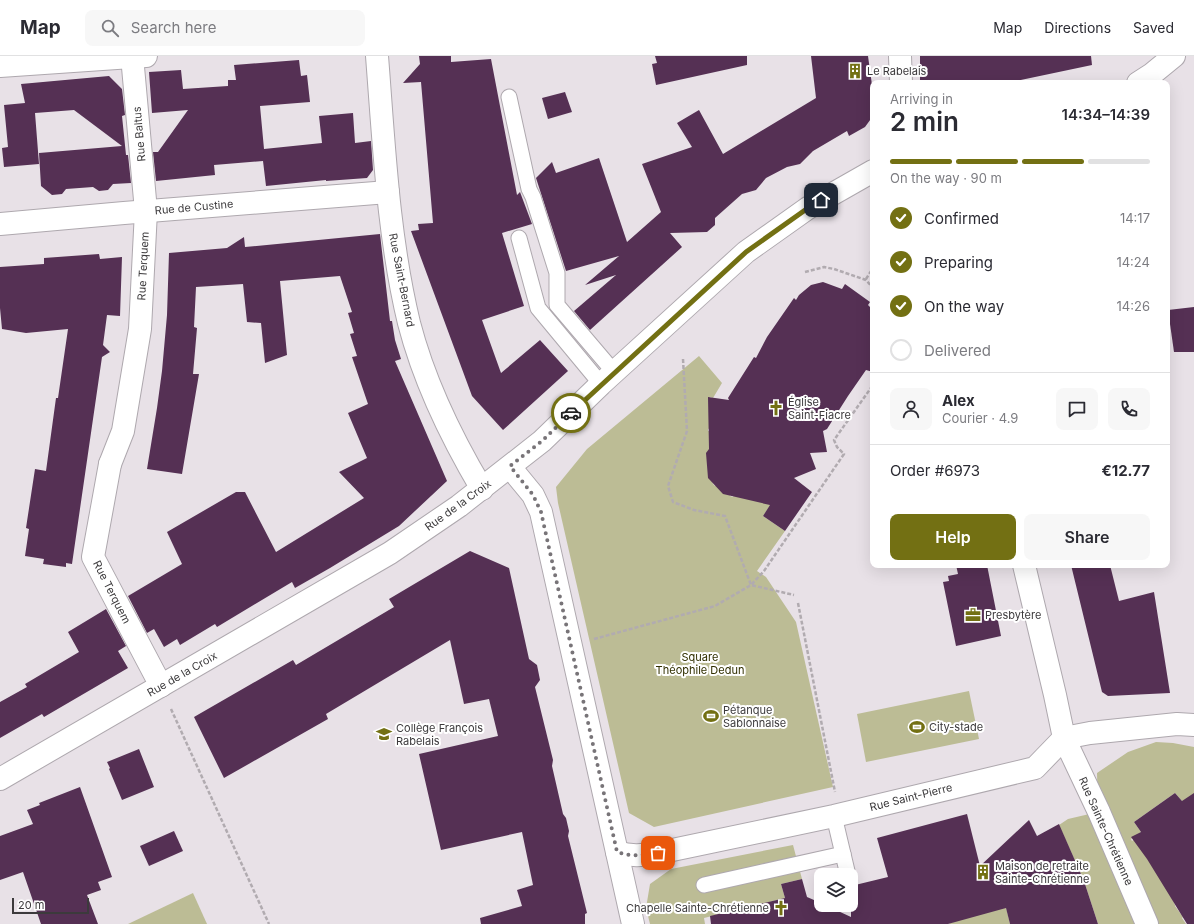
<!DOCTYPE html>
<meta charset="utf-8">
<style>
:root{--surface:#fff;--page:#f7f7f7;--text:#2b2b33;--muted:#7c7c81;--line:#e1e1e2;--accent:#737013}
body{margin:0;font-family:Inter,sans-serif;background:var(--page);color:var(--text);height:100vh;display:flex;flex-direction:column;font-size:15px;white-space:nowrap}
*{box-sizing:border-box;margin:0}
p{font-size:13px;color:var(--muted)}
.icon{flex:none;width:22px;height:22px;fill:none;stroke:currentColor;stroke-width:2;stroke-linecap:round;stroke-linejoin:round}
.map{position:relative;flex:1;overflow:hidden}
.sheet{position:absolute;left:870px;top:24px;width:300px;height:488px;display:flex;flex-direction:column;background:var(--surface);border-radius:8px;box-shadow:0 4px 16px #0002}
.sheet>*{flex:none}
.tools{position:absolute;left:814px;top:812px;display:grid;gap:8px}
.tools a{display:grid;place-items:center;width:44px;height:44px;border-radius:8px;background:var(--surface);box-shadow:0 4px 16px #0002;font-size:20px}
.scale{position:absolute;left:12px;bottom:10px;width:77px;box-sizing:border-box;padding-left:4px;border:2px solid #3c3a3c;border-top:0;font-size:11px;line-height:14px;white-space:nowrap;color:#3c3a3c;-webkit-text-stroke:3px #fff;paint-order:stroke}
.pin{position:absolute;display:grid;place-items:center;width:34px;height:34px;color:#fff;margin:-17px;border-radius:8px;box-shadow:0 2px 6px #0006}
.courier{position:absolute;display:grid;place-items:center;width:40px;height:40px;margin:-20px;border:3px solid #737013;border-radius:50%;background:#fff;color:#222;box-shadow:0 1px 5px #0007}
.head em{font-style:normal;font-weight:600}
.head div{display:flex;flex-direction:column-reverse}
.head{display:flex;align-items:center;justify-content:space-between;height:68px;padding:0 20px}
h1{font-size:26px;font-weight:600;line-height:30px}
.bar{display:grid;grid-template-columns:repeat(4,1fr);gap:6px 4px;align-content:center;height:48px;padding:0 20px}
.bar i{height:5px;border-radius:3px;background:var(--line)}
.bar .on{background:var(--accent)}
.bar p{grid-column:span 4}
.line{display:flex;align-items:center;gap:10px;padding:0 20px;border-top:1px solid var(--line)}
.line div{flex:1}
.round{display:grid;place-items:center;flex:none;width:42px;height:42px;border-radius:8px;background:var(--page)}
ol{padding:0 20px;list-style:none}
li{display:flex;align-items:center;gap:12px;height:44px}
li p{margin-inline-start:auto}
li .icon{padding:4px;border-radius:50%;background:var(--accent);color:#fff;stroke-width:4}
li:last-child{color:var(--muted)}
li i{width:22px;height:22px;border:2px solid var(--line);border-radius:50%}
.primary-button{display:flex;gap:8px;margin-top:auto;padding:8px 20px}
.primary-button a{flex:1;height:46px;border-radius:8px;background:var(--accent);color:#fff;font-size:16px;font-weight:600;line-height:46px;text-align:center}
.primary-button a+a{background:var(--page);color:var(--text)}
header{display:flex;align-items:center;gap:24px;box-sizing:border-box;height:56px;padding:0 20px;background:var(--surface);border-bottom:1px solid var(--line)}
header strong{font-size:19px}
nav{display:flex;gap:22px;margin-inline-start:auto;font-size:14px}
.search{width:280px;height:36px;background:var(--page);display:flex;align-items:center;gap:10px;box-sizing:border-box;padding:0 14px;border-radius:8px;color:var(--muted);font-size:15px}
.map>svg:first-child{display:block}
.green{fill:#bcbc95}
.building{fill:#553054}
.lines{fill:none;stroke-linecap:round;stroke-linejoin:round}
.service-casing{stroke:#aea8ae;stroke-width:17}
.pedestrian-casing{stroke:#aea8ae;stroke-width:24}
.minor-casing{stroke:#aea8ae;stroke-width:24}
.tertiary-casing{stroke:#aea8ae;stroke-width:24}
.path{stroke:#b1abb0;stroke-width:2.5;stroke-dasharray:4 2;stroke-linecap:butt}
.service{stroke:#fff;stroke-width:15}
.pedestrian{stroke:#fff;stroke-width:22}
.minor{stroke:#fff;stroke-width:22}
.tertiary{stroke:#fff;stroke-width:22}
.done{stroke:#787478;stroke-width:4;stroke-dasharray:0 7.2}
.route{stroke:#737013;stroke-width:5}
.labels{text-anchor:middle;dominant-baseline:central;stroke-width:4;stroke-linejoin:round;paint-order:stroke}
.poi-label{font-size:11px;fill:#3c3a3c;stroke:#fff;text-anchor:start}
.street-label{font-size:11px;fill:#3c3a3c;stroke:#fff}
.park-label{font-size:11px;fill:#312f00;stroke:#fff}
</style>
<header>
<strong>Map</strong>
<div class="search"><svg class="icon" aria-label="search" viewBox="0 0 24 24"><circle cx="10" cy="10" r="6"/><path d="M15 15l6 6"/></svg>Search here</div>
<nav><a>Map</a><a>Directions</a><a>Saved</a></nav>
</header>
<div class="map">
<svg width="1194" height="868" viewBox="0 0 1194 868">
<rect width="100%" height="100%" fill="#e8e1e7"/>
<!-- green -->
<g class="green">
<polygon points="699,300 722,327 713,342 710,341 710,344 711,372 708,373 708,375 712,375 711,406 707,407 713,428 715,430 719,427 731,436 730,440 733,441 735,437 776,441 763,460 785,475 757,515 766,521 796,566 833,731 654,771 629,757 558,447 556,431 587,393"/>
<polygon points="969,635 979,683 866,706 857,658"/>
<polygon points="1156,686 1173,687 1194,691 1194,749 1182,745 1175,737 1134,766 1141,776 1131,783 1132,785 1135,783 1171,840 1175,849 1175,850 1183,861 1182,862 1186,868 1098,868 1084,825 1059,769 1068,763 1098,756 1097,717 1128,696"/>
<polygon points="793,789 802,823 781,828 785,842 704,862 705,868 650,868 646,852 650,828 671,813"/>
<polygon points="193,837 207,868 128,868"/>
<polygon points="1005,847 1010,868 948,868"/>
</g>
<!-- building -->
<g class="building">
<polygon points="419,0 451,0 451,6 491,3 517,139 520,136 532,168 502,177 524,250 482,264 501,317 540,284 568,315 503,374 472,340 411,175 419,174 418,168 433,167 421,26 403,27 420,8"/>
<polygon points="655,0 747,0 747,9 656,29 652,8 657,7"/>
<polygon points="811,0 868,0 873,36 873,60 865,71 849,80 847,75 813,95 800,108 787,111 766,122 756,134 742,138 715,162 715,169 707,176 670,177 682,191 590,274 574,255 616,219 585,229 619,200 566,215 536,122 552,106 556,117 599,102 627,186 661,156 642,108 692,91 677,67 699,54 723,98 816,42"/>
<polygon points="920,0 1091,0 1092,9 1006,27 920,27"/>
<polygon points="299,4 301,20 307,19 310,46 260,50 264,93 322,87 319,60 353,57 355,87 371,85 373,114 367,122 326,125 326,124 266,130 263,105 214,109 215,119 156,125 153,96 158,96 188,54 152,57 149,16 181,14 183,33 228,30 228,24 236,24 234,9"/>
<polygon points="109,20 122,33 125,59 122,60 126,99 128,99 131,127 113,128 108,134 99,135 93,131 66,133 62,138 52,139 41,130 39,97 122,90 74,54 35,57 39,108 4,111 2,92 8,91 4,49 25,47 21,28"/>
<polygon points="565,36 572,56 548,63 542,42"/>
<polygon points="380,178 390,265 392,265 395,284 401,303 395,305 447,425 399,470 330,512 295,532 292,526 217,571 215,568 180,589 177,583 164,591 154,573 147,577 128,540 182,508 167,476 236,436 245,436 276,496 364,442 339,416 367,402 348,357 368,348 352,301 357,300 350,278 354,277 348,257 352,256 340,220 280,225 287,299 265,307 261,267 247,266 243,228 196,231 194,271 197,272 193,318 199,318 182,418 147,413 157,352 162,315 167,259 169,197 227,192 244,181 245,191"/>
<polygon points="99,198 100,203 122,201 120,260 107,259 103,289 110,296 102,301 72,508 66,507 66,511 43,508 44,503 25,500 29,473 26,472 35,413 46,415 56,342 58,342 68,273 26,277 2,273 0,252 0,211 44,208 44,202"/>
<polygon points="823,226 842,233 845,228 870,246 868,249 873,254 873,316 866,314 848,340 827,373 823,375 827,396 810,397 816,413 794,422 812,436 785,475 763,460 770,449 723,438 708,422 706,397 709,393 708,341 729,344 728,342 754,301 756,302 767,281 794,242 796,244 799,239 811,229"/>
<polygon points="1194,251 1194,296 1174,296 1168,254"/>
<polygon points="470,495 509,512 529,603 537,609 540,624 535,631 553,704 552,710 563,758 566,762 569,775 568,780 587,857 585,858 585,868 481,868 480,862 522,850 517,834 533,829 522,776 441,794 419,698 498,680 489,643 464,648 450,584 326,658 328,663 224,722 194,661 293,604 296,609 394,551 389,543"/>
<polygon points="956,509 987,509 1001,580 956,590 943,526 949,525 948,520 958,518"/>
<polygon points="1071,509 1110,509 1119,545 1154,536 1170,637 1108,640 1102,636"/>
<polygon points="106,553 126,590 118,595 128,612 44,661 42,658 0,682 0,646 27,631 25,628 79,596 68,576"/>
<polygon points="139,693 154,731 122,744 109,713 110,712 107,706"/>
<polygon points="80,731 112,821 98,826 101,834 87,839 98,868 41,868 23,816 0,824 0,780 33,768 27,754 40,749 39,747"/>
<polygon points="1175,737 1182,745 1194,737 1194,868 1187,868 1147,803 1131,781 1141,776 1134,766"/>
<polygon points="967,758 980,810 1029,764 1037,780 1059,768 1084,825 1098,868 1010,868 1006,852 948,868 711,868 710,860 785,842 781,828 802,823 807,841 821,847 821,849 825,849 851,861 851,830 888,821 877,782"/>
<polygon points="174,775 183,795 149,810 140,790"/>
</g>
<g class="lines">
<defs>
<g id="service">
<polyline points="509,41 529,133 533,141 557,217 557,249 614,316"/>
<polyline points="519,182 538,252 601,328"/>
<polyline points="834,760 847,815"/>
<polyline points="704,829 843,798"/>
</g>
<g id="pedestrian">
<polyline points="110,408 93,501 161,630"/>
<polyline points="1064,682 1099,756 1147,868"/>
</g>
<g id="minor">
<path d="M377,0C384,89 388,180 409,267C424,325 451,381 482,433"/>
<polyline points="900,0 901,27"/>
<polyline points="0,10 146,0"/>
<polyline points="0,168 124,157 388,136"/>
<polyline points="110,408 123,375 140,273 146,155 132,0"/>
<polyline points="510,411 533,439 541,456 633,868"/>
<polyline points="1024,509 1055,639 1064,682"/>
<path d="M617,796C631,801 644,799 658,797L834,760L1035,712L1064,682L1090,677L1177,668L1194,669"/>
</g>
<g id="tertiary">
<polyline points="1138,27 1152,18 1174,0"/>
<polyline points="0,723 390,497 459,450 542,385 601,328 746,196 808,152 873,115"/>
</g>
</defs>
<!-- service casing -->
<use href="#service" class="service-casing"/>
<!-- pedestrian casing -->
<use href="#pedestrian" class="pedestrian-casing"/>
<!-- minor casing -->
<use href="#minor" class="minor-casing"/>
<!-- tertiary casing -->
<use href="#tertiary" class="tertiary-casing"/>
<!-- path -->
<g class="path">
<polyline points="805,216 824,211 834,213 866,224 873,232"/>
<polyline points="866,223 873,212"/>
<polyline points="683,303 687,375 668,430 673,446 694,454 725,460 751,529 794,539"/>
<polyline points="798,547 835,736"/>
<polyline points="594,583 715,550 751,529 764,515 844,398 837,391 834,384 873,329"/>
<polyline points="171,653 269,868"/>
</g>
<!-- service -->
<use href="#service" class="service"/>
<!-- pedestrian -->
<use href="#pedestrian" class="pedestrian"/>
<!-- minor -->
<use href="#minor" class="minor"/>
<!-- tertiary -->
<use href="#tertiary" class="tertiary"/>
</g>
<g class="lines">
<!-- done -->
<path class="done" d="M571,357L542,385L510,410L533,439L541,456L617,796C631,801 644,799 658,797"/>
<!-- route -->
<polyline class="route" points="571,357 746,196 808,152 821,144"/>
</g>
<!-- icons -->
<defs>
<symbol id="building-bare" viewBox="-9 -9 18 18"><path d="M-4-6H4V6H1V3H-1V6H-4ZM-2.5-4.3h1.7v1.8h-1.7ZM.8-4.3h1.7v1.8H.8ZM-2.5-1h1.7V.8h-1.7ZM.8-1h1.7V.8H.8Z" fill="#737013" stroke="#fff" stroke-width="2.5" paint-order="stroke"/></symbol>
<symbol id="church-bare" viewBox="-9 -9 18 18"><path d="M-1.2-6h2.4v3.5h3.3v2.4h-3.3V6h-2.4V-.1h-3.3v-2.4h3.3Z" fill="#737013" stroke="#fff" stroke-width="2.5" paint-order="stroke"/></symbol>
<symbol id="office-bare" viewBox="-9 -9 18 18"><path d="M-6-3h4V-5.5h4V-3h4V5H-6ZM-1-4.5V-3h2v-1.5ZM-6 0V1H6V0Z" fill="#737013" stroke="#fff" stroke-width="2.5" paint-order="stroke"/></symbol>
<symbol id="stadium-bare" viewBox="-9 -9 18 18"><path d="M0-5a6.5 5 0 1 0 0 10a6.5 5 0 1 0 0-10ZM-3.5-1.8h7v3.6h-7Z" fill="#737013" stroke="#fff" stroke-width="2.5" paint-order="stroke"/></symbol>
<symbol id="school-bare" viewBox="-9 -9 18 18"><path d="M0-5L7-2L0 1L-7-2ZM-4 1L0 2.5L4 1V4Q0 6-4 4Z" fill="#737013" stroke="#fff" stroke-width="2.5" paint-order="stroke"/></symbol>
</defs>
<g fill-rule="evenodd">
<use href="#building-bare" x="844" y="4" width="22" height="22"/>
<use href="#church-bare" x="765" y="341" width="22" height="22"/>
<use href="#office-bare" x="962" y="548" width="22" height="22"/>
<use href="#stadium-bare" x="700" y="649" width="22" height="22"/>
<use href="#stadium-bare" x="906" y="660" width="22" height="22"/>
<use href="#school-bare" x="373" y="667" width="22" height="22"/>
<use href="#building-bare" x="972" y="805" width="22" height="22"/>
<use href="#church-bare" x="770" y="841" width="22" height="22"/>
</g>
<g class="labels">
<!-- poi labels -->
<g class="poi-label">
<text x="867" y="15">Le Rabelais</text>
<text x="788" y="346">Église<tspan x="788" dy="13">Saint-Fiacre</tspan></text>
<text x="985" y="559">Presbytère</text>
<text x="723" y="654">Pétanque<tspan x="723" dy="13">Sablonnaise</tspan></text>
<text x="929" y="671">City-stade</text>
<text x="396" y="672">Collège François<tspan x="396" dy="13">Rabelais</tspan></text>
<text x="995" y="810">Maison de retraite<tspan x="995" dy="13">Sainte-Chrétienne</tspan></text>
<text x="769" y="852" text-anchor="end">Chapelle Sainte-Chrétienne</text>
</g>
<!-- street labels -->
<g class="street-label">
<text transform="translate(139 78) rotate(-95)">Rue Baltus</text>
<text transform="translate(194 151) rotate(-5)">Rue de Custine</text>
<text transform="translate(143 210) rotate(-87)">Rue Terquem</text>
<text transform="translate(402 224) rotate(79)">Rue Saint-Bernard</text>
<text transform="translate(458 449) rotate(-36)">Rue de la Croix</text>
<text transform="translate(112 536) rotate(63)">Rue Terquem</text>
<text transform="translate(182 618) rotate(-30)">Rue de la Croix</text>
<text transform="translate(911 741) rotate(-14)">Rue Saint-Pierre</text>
<text transform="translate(1106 775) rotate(66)">Rue Sainte-Chrétienne</text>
</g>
<!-- park labels -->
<g class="park-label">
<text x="700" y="601">Square<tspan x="700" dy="13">Théophile Dedun</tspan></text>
</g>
</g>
</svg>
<div class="tools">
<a><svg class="icon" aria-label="layers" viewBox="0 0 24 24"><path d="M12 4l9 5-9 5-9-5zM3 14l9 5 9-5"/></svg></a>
</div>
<div class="scale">20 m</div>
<div class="pin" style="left:658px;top:797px;background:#ea580c"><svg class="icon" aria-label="bag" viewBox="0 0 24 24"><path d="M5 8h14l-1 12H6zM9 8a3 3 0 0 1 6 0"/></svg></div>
<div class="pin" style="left:821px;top:144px;background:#1f2937"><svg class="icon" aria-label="home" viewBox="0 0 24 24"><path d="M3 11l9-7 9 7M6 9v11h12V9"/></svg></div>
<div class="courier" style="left:571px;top:357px"><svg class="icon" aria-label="car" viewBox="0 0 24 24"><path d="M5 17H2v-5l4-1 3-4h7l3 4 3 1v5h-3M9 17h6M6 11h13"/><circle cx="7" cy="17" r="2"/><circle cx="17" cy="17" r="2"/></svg></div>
<section class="sheet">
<div class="head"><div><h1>2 min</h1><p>Arriving in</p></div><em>14:34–14:39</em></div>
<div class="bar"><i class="on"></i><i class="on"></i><i class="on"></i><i></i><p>On the way · 90 m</p></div>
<ol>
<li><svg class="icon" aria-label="check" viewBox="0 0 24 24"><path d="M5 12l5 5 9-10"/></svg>Confirmed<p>14:17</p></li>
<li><svg class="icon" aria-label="check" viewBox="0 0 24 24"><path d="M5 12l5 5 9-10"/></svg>Preparing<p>14:24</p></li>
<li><svg class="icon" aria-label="check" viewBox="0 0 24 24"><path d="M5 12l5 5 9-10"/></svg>On the way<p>14:26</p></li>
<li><i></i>Delivered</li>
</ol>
<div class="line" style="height:72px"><a class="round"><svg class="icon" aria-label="person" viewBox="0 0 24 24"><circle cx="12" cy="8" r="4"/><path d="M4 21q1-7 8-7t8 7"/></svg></a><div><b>Alex</b><p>Courier · 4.9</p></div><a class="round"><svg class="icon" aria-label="chat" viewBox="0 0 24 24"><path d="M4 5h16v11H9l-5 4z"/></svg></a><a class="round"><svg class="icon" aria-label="phone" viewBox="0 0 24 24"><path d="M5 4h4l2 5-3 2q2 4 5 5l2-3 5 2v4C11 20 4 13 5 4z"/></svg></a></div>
<div class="line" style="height:52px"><div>Order #6973</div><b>€12.77</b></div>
<div class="primary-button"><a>Help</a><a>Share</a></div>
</section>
</div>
